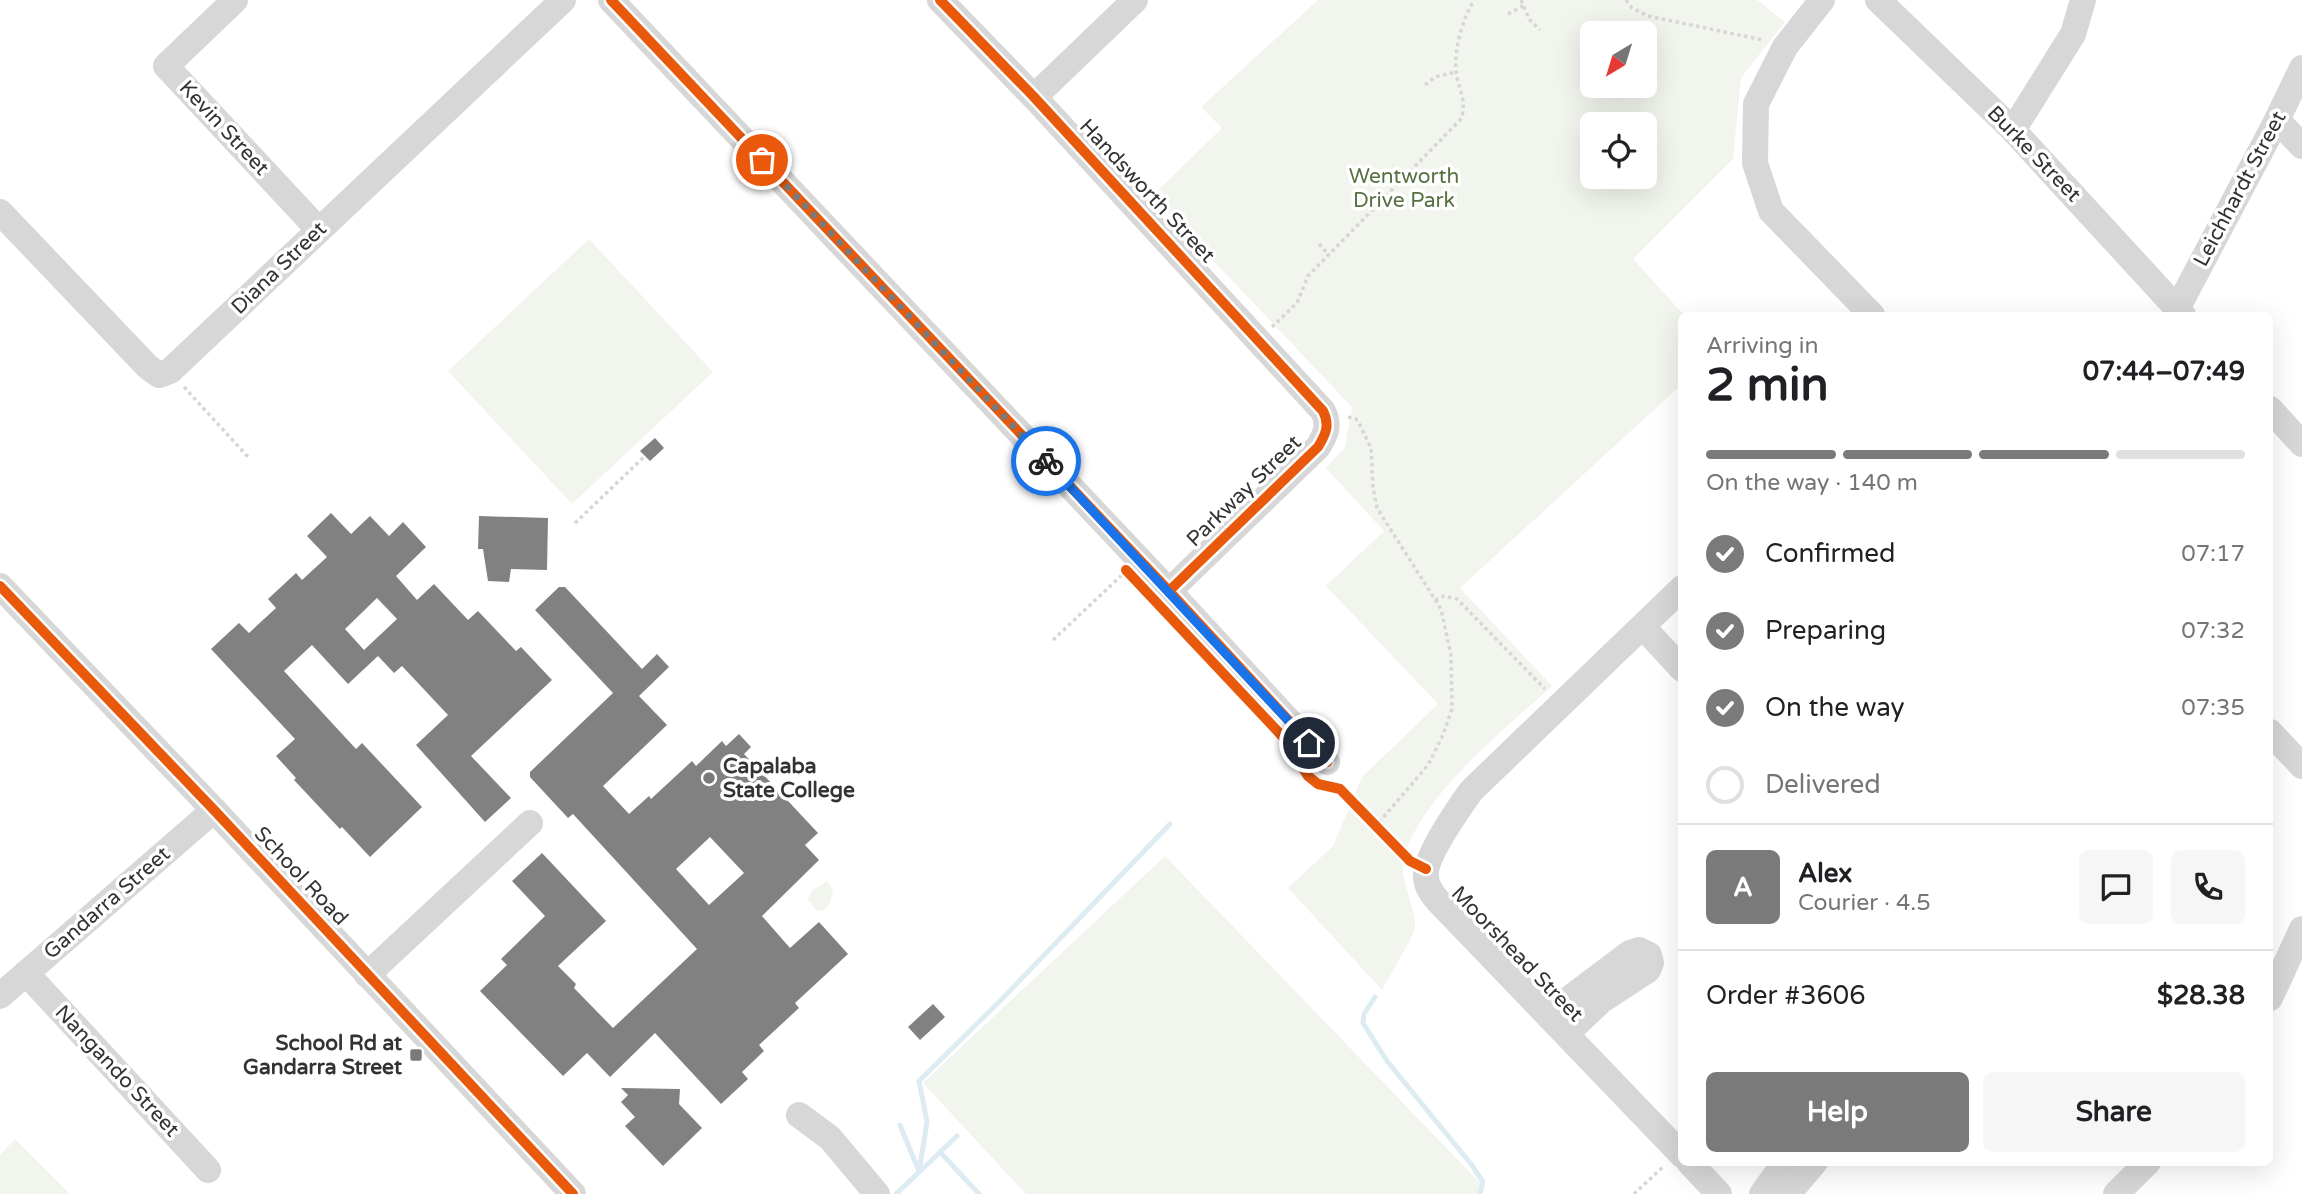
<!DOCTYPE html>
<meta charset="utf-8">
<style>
:root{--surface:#fff;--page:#f6f6f6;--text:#202124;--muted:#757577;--line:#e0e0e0;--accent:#7a7a7a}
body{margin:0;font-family:"Varela Round",sans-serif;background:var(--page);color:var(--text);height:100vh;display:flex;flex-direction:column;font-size:26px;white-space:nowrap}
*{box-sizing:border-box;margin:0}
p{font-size:23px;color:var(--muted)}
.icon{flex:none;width:38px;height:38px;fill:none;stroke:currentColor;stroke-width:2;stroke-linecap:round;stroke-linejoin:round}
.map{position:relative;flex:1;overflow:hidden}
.drawer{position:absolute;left:1678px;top:312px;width:595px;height:854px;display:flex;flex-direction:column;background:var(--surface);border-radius:10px;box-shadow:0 7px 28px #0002}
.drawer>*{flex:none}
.needle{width:46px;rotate:218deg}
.controls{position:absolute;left:1580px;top:21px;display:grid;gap:14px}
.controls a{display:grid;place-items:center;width:77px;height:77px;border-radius:10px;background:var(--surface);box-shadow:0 7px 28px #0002;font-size:35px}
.pin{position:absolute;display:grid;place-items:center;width:60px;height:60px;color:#fff;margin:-30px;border:4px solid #fff;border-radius:50%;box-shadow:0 2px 7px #0007}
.courier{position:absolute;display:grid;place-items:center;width:70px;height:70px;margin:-35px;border:5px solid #1a73e8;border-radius:50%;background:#fff;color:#222;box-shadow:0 2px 9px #0007}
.head em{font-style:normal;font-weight:700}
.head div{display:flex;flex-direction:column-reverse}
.head{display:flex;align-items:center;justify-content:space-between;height:119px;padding:0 28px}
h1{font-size:46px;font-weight:700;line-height:52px}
.bar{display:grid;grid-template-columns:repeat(4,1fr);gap:10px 7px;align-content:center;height:84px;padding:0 28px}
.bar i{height:9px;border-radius:5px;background:var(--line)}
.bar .on{background:var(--accent)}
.bar p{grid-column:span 4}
.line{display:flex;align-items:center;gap:18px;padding:0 28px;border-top:2px solid var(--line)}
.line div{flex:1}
.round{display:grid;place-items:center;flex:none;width:74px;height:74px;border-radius:10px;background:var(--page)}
ol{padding:0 28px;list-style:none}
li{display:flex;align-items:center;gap:21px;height:77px}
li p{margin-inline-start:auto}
li .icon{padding:7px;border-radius:50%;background:var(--accent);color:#fff;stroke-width:4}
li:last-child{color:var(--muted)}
li i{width:38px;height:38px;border:4px solid var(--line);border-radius:50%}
.cta{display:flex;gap:14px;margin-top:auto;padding:14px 28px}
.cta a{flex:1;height:80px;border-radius:10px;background:var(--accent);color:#fff;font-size:28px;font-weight:700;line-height:80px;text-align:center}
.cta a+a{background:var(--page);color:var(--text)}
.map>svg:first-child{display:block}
.green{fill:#f1f5ed;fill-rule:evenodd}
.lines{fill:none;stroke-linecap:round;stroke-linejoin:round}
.stream{stroke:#ddebf3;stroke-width:5}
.building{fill:#818181;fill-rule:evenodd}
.path{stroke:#d6d6d6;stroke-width:3.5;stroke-dasharray:3.5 3.5;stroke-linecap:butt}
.minor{stroke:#d7d7d7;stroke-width:26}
.cycleway-casing{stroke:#fff;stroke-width:15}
.cycleway{stroke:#e8590c;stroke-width:10}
.done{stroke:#7a7a7a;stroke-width:7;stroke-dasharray:0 12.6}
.route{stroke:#1a73e8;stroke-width:9}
.poi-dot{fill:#7a7a7a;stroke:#fff;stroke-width:2.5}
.labels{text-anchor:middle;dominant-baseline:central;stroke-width:7;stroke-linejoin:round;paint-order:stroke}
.street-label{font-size:21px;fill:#333;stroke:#fff}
.park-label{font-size:21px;fill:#56703f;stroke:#fff}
.poi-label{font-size:21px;font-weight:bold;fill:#333;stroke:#fff;text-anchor:start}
</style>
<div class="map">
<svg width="2302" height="1194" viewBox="0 0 2302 1194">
<rect width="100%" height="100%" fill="#fff"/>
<!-- green -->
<g class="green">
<path d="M1318,0H1757L1785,22L1741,78L1733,159L1633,259L1684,315H1682V384L1460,588L1552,686C1504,730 1421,795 1403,860C1399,876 1417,912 1415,928C1413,937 1388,979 1382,990L1288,888L1333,846L1362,777L1438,704L1326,586L1384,531L1326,468L1345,447L1352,407L1152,196L1222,128L1201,107ZM1592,33H1645V86H1592ZM1592,124H1645V177H1592Z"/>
<polygon points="589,239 713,372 572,504 448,371"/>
<polygon points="1165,856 1485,1188 1478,1194 1026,1194 923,1083"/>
<path d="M827,881L833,890C831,899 830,909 821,911L816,910L808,899L812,891Z"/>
<polygon points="15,1139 70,1194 0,1194 0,1155"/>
</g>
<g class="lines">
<!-- stream -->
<g class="stream">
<polyline points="1375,997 1364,1014 1363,1023 1387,1061 1471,1164 1483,1182 1480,1194"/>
<polyline points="900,1125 918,1169"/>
<polyline points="940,1152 979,1194"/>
<polyline points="919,1172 927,1122 919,1081 1003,998 1170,824"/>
<polyline points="896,1194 957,1136"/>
</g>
</g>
<!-- building -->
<g class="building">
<polygon points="655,438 664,448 650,461 640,451"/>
<path d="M331,513L351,534L370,516L389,536L403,522L426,547L396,576L417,600L434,584L468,620L478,611L516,651L521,647L552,680L471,756L511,798L485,822L416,745L448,715L402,666L394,673L378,656L348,684L312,645L284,671L356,749L362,743L422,807L370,857L342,827L340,829L294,780L296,778L276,756L295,739L211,649L239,623L249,633L276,608L268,599L296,573L302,580L327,557L307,536ZM377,598L397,619L364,650L345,629Z"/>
<polygon points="479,516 548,518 547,570 511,569 509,582 488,581 483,549 478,549"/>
<path d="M559,587H565L642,669L657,654L669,667L639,696L667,725L603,786L629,814L649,796L651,799L692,761L696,766L722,741L726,746L739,734L751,747L744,754L818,833L805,845L819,860L762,916L790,948L819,922L848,954L795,1003L799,1008L759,1045L764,1051L742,1072L748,1079L721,1104L655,1033L610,1077L587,1053L563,1076L480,991L507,965L501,959L545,916L512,881L542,853L606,921L558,966L576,984L574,988L613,1028L697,949L573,814L568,818L530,777V772L613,693L535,610ZM710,837L744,873L709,905L676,869Z"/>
<polygon points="933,1004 945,1017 920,1040 908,1027"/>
<polygon points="621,1088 680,1089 679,1104 702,1128 663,1166 625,1126 635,1117 621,1102 628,1095"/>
</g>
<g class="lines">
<!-- path -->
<g class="path">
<polyline points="1521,0 1529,19 1540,30"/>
<polyline points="1626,0 1632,8 1648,16 1763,40"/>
<polyline points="1508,14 1523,6"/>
<polyline points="1425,85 1435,77 1456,72"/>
<polyline points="1319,244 1328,254"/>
<path d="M1272,327L1297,303L1308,276L1460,120C1469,103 1457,87 1456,70C1454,48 1463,19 1474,0"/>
<polyline points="184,387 249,458"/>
<polyline points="1348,417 1356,419 1360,425 1371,448 1373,488 1377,508 1441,609 1451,655 1452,709 1442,737 1428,765 1376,826"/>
<polyline points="575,523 645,456"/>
<polyline points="1435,600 1444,596 1457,599 1545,689"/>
<polyline points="1053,640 1124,573"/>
<polyline points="1321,785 1340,789 1406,857"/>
<polyline points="1634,1194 1664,1166"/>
</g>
<!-- minor -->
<g class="minor">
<polyline points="235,0 166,66 319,230"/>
<polyline points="611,0 1169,591 1327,762"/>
<path d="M940,0L1034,97L1323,411C1330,425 1326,434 1318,447L1169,591"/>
<polyline points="1822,0 1785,47 1756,104 1755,163 1771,211 1872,315"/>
<polyline points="1878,0 2013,130 2183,315"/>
<polyline points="1034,97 1135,0"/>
<polyline points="2277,120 2302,146"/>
<polyline points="2013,130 2073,34 2083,0"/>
<polyline points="0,212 148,367 159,375 170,371 563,0"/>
<polyline points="2177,309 2277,120 2302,68"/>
<polyline points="2270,409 2302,444"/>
<polyline points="0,586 214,810 573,1194"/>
<path d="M1682,588L1471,791C1459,808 1423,859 1426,878C1427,888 1433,895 1439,902L1682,1155"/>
<polyline points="1643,627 1682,669"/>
<polyline points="2270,732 2302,766"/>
<polyline points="26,973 208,1170"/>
<polyline points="367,975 530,823"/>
<polyline points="0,996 214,810"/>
<polyline points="2270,998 2302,929"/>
<polyline points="1549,1014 1630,953 1639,950 1649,955 1651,963 1648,970 1602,1000 1567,1033"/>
<polyline points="799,1115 830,1138 877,1194"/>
<polyline points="1689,1162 1719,1194"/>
<polyline points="1762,1194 1785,1162"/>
<polyline points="1788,1194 1815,1162"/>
<polyline points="2116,1194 2148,1162"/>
</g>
<defs>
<g id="cycleway">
<polyline points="611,0 1169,591 1327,762"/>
<path d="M940,0L1034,97L1323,411C1330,425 1326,434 1318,447L1169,591"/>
<polyline points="1126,570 1283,737 1308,776 1318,784 1340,789 1410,861 1426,869"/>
<polyline points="0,586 214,810 573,1194"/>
</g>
</defs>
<!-- cycleway casing -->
<use href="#cycleway" class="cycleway-casing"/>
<!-- cycleway -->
<use href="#cycleway" class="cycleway"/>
</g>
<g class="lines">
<!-- done -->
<polyline class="done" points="762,160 1046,461"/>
<!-- route -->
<polyline class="route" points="1046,461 1309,743"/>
</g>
<!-- markers -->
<g class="poi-dot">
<circle cx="709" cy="778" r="7"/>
<rect x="409" y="1048" width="14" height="14" rx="3.5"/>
</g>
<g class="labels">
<!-- street labels -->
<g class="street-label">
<text transform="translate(224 128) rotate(47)">Kevin Street</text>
<text transform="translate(2034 154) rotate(46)">Burke Street</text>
<text transform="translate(2240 189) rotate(-62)">Leichhardt Street</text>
<text transform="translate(1147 191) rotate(47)">Handsworth Street</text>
<text transform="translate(279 268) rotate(-44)">Diana Street</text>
<text transform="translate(1244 491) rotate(-44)">Parkway Street</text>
<text transform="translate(301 876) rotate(47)">School Road</text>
<text transform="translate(107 903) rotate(-41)">Gandarra Street</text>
<text transform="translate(1517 954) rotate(46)">Moorshead Street</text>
<text transform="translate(117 1071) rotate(47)">Nangando Street</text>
</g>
<!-- park labels -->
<g class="park-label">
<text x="1404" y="176">Wentworth<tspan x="1404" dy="24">Drive Park</tspan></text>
</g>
<!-- poi labels -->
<g class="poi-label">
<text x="723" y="766">Capalaba<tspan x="723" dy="24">State College</tspan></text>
<text x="402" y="1043" text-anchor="end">School Rd at<tspan x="402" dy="24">Gandarra Street</tspan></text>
</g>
</g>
</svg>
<div class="controls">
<a><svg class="needle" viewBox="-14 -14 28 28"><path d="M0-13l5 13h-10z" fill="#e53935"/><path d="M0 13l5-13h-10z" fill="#757577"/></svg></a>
<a><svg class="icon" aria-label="locate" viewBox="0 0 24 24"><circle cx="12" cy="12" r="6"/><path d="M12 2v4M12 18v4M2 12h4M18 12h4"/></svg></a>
</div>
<div class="pin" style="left:762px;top:160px;background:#ea580c"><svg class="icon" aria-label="bag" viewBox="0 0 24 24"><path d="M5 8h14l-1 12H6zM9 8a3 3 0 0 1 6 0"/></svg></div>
<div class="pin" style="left:1309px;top:743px;background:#1f2937"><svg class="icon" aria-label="home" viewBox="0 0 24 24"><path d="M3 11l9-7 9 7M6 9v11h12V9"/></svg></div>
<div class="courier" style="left:1046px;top:461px"><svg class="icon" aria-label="bike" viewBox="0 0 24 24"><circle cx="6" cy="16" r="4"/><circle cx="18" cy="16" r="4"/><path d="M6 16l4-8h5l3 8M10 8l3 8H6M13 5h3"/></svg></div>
<section class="drawer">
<div class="head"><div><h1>2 min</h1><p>Arriving in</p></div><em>07:44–07:49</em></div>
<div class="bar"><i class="on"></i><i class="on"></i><i class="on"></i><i></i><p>On the way · 140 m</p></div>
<ol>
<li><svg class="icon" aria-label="check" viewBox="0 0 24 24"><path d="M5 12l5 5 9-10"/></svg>Confirmed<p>07:17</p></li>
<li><svg class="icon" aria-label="check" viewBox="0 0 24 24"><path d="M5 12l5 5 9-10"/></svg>Preparing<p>07:32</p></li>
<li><svg class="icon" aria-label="check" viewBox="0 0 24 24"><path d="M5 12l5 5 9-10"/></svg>On the way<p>07:35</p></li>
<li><i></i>Delivered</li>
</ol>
<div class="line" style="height:126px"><b class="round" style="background:var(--accent);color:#fff">A</b><div><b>Alex</b><p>Courier · 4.5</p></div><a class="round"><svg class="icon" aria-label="chat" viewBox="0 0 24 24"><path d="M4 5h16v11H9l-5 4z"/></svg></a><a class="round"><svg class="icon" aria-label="phone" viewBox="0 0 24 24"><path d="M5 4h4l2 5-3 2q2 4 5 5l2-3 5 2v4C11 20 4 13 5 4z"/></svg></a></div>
<div class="line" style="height:91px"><div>Order #3606</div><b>$28.38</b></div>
<div class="cta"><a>Help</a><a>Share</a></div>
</section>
</div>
